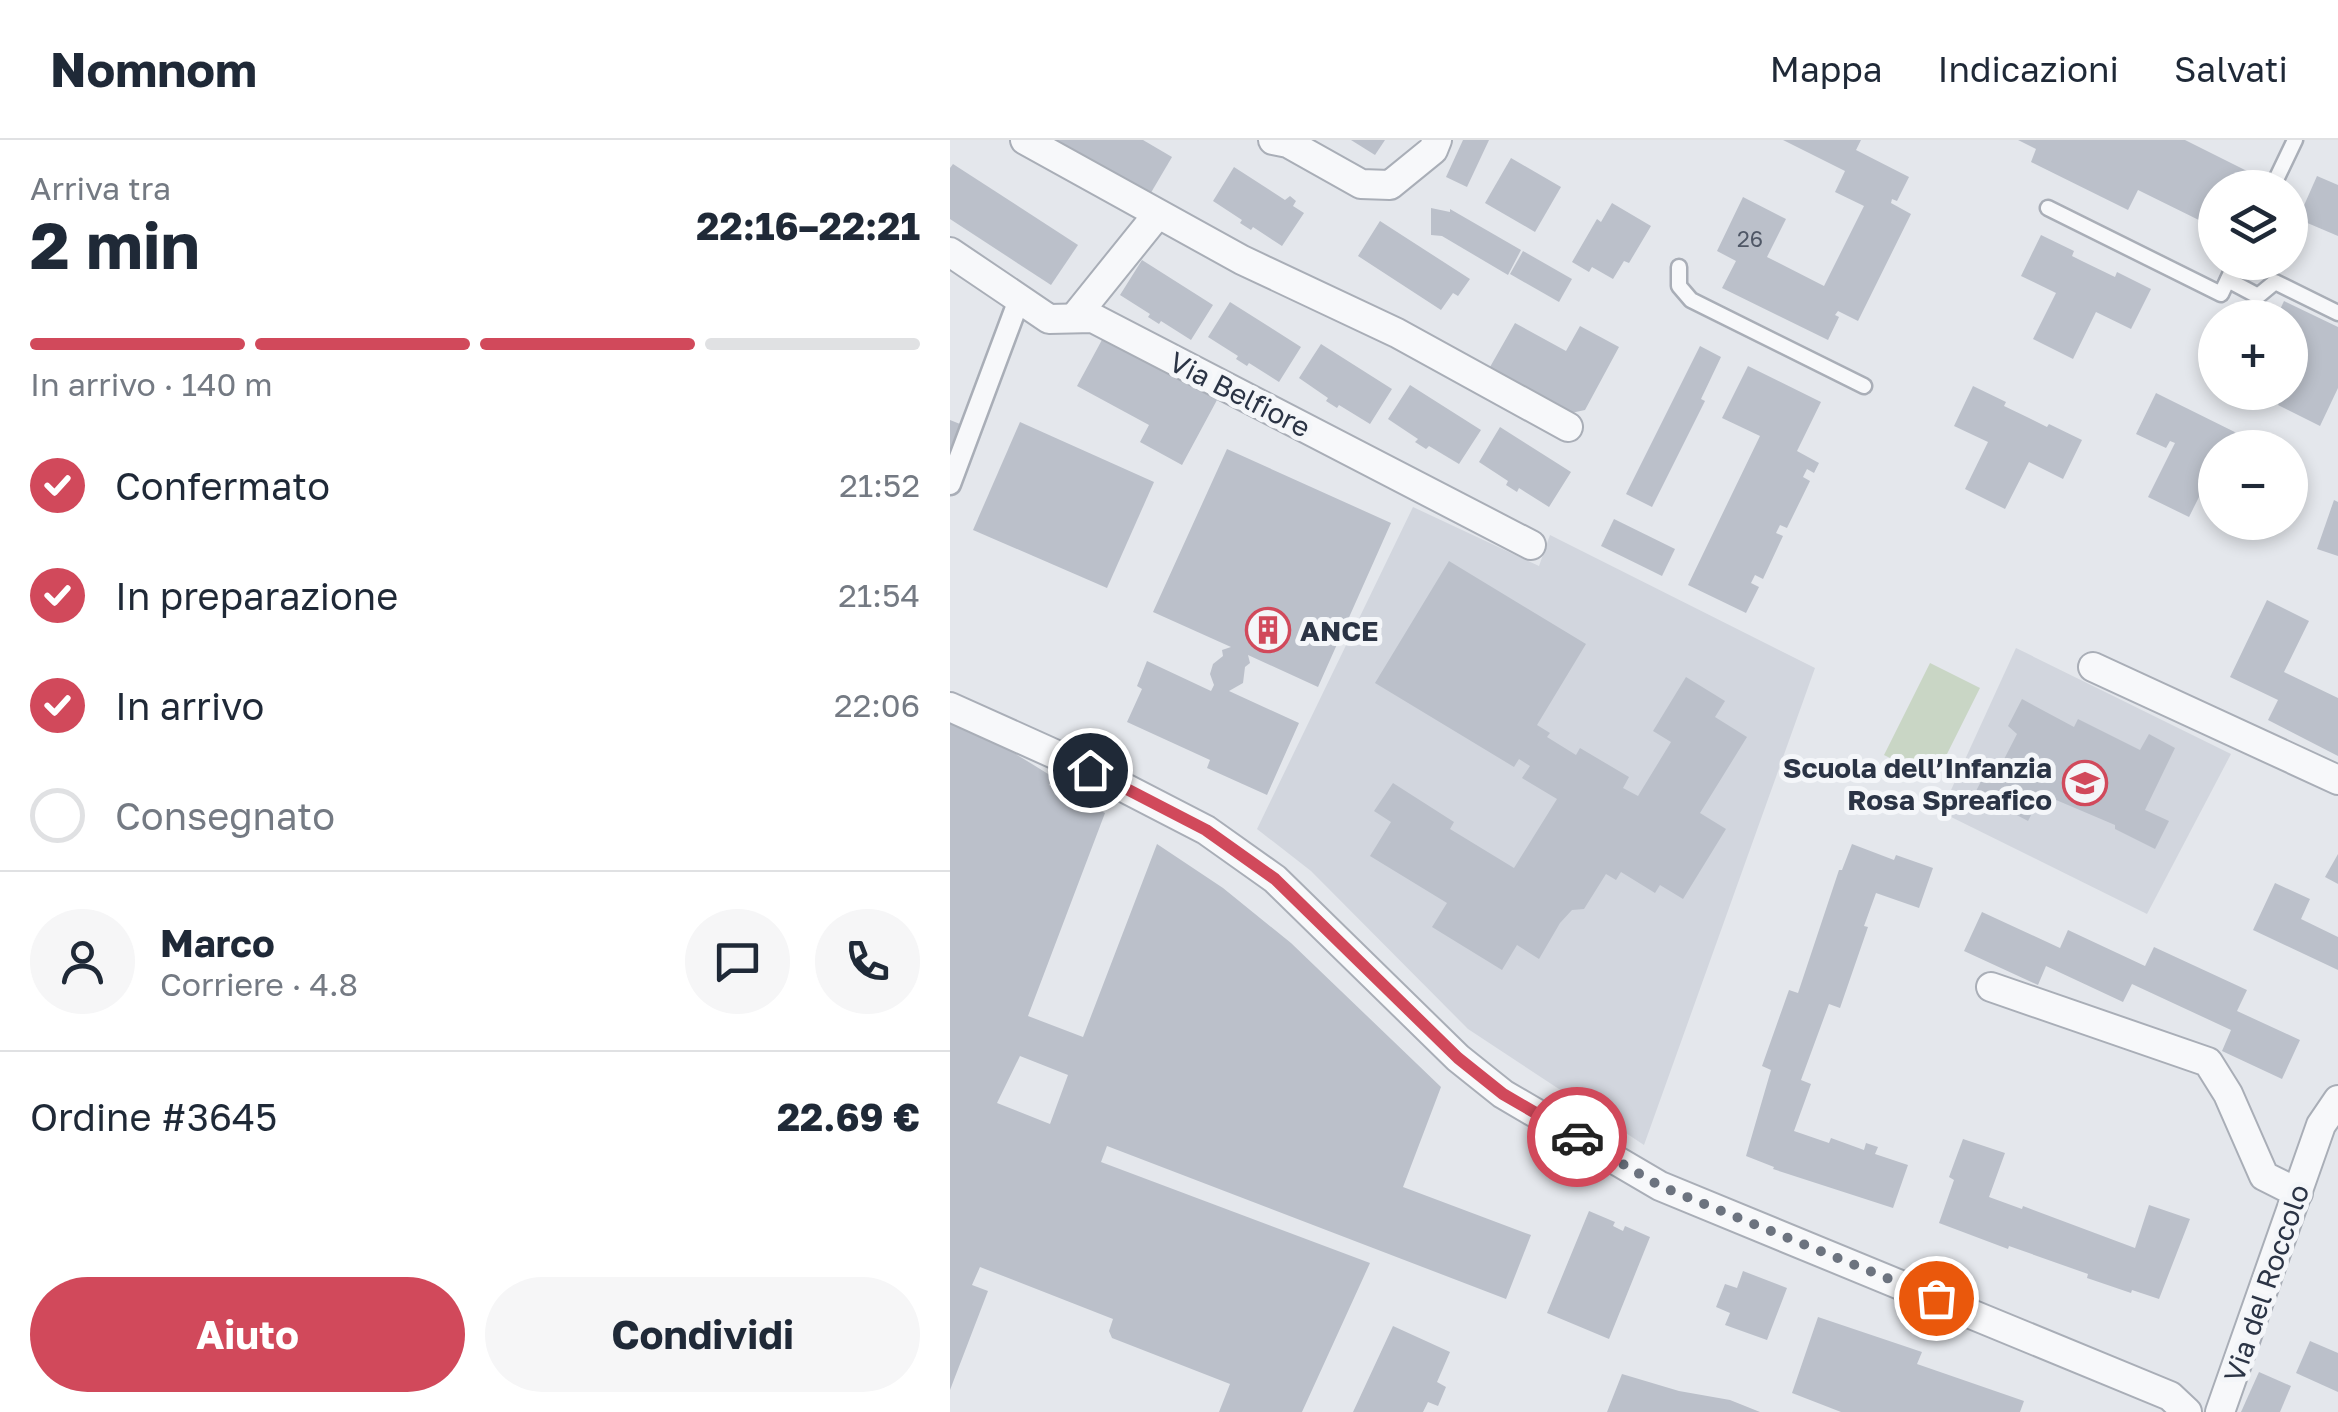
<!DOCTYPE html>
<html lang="it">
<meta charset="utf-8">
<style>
:root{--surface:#fff;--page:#f6f6f7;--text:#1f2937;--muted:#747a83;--line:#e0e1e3;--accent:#d1495b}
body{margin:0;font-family:"Golos Text",sans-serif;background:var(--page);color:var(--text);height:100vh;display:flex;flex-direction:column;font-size:38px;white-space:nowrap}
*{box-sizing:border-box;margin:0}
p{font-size:32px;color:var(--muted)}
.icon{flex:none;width:55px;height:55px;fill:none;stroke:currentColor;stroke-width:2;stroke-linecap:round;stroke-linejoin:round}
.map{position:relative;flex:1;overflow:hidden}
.details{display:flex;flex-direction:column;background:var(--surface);width:950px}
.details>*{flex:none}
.fabs{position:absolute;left:1248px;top:30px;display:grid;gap:20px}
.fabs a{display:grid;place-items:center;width:110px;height:110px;border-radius:50%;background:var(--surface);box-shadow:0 5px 15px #0003;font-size:50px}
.pin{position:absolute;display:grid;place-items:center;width:85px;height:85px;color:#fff;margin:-42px;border:5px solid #fff;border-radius:50%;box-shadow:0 2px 10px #0007}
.courier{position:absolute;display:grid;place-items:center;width:100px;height:100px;margin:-50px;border:8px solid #d1495b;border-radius:50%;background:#fff;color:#222;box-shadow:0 2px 12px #0007}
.summary em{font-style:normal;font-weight:700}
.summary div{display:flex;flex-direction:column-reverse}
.summary{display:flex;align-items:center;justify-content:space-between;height:170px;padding:0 30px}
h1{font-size:65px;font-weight:700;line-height:75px}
.bar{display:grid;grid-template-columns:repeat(4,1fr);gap:15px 10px;align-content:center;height:120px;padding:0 30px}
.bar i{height:12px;border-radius:8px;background:var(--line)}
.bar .active{background:var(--accent)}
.bar p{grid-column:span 4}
.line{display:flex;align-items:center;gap:25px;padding:0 30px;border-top:2px solid var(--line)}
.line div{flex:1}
.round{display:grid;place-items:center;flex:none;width:105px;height:105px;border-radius:52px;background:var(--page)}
ol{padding:0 30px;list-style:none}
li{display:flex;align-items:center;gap:30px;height:110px}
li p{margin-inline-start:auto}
li .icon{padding:10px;border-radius:50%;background:var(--accent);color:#fff;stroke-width:4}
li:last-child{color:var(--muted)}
li i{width:55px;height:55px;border:5px solid var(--line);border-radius:50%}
.action{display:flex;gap:20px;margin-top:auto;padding:20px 30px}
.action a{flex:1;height:115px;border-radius:60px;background:var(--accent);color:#fff;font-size:40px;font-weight:700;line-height:115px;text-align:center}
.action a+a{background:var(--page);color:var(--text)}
header{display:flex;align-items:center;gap:60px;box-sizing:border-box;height:140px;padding:0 50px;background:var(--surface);border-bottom:2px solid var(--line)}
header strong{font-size:48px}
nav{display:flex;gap:55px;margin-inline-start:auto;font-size:35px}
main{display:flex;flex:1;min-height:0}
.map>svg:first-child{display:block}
.built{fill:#d2d6de}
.green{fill:#c9d6c5}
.building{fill:#bbc0ca;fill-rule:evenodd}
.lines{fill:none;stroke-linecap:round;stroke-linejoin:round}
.service-casing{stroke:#a9aeb7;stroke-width:19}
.pedestrian-casing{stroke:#a9aeb7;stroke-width:25}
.minor-casing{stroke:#a9aeb7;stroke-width:32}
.service{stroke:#f7f8fa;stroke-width:14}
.pedestrian{stroke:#f7f8fa;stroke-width:20}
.minor{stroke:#f7f8fa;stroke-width:28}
.done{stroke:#6c737f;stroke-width:10;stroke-dasharray:0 18}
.route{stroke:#d1495b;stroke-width:12}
.labels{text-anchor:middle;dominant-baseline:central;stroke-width:10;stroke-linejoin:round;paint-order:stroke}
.number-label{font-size:22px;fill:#4f5766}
.street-label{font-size:28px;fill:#2b3445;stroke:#f4f6f9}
.poi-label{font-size:28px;font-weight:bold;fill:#2b3445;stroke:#f4f6f9;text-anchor:start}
</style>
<header>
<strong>Nomnom</strong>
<nav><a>Mappa</a><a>Indicazioni</a><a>Salvati</a></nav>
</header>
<main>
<section class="details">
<div class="summary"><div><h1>2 min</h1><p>Arriva tra</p></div><em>22:16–22:21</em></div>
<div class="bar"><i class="active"></i><i class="active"></i><i class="active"></i><i></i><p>In arrivo · 140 m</p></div>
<ol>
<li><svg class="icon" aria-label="check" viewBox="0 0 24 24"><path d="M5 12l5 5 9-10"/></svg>Confermato<p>21:52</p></li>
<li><svg class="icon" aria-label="check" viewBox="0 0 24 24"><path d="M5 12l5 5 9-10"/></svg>In preparazione<p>21:54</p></li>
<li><svg class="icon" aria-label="check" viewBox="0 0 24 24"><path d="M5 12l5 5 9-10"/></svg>In arrivo<p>22:06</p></li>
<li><i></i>Consegnato</li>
</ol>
<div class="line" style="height:180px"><a class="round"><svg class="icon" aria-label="person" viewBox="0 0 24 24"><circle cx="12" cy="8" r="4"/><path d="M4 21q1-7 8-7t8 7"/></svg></a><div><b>Marco</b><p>Corriere · 4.8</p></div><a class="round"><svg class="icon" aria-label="chat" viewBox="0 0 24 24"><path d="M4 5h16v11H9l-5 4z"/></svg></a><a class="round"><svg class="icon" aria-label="phone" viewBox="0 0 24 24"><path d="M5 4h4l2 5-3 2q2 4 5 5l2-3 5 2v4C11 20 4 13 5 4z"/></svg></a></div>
<div class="line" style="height:130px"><div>Ordine #3645</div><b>22.69 €</b></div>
<div class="action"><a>Aiuto</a><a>Condividi</a></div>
</section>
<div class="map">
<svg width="1388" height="1272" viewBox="0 0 1388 1272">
<rect width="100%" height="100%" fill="#e4e7ec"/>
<!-- built -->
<g class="built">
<polygon points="463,367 589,426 600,395 865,528 694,1005 518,889 361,731 307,689"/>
<polygon points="1066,508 1281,614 1197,774 991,672"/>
</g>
<!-- green -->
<polygon class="green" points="980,523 1030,548 984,640 934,615"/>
<!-- building -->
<g class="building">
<polygon points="103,0 193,0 222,17 199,56"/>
<polygon points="401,0 435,0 425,15"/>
<polygon points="513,0 539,0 517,47 496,37"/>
<polygon points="833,0 911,0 906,10 959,37 947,61 942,59 941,63 961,74 908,181 888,171 885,175 889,177 878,200 772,148 786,121 767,111 793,57 836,79 817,117 874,146 914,66 885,52 895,31"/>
<polygon points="1068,0 1235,0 1303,34 1296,48 1265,48 1265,88 1188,50 1178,70 1081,22 1086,9"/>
<polygon points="561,18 611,47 585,92 535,63"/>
<polygon points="3,24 128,105 101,145 0,79 0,28"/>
<polygon points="284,27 335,60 340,56 346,61 343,66 354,73 332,106 303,87 301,90 290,83 292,80 263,61"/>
<polygon points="1367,36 1388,45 1388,96 1348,79"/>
<polygon points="662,63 701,86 679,123 674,121 663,139 642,127 639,132 622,122 647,79 651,82"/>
<polygon points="481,68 500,72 500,69 571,110 558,135 492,96 481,95"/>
<polygon points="430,81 520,139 508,156 503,153 491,170 408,116"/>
<polygon points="1091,95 1124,111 1122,116 1134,122 1165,137 1167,132 1201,149 1181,189 1146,172 1123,219 1083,199 1106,153 1071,136"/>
<polygon points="573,111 622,139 609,162 560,134"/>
<polygon points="192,120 263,165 241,200 211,181 209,184 198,177 200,174 170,155"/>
<polygon points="1334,161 1388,187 1388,248 1370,286 1328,265 1334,252 1340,252 1340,240 1350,219 1340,214 1340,178 1326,178"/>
<polygon points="280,162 351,207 329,242 299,223 297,226 286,219 288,216 258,197"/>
<polygon points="565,183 616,211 630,186 669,207 635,270 621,273 540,227"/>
<polygon points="153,198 267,260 232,325 190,302 199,285 127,246"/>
<polygon points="371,204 442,249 420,284 389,265 387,268 376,261 378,258 349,238"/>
<polygon points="750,206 771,217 751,259 755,261 702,367 676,354"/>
<polygon points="798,226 871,262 847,311 869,323 864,333 857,329 853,337 860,341 837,388 830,385 826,393 833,396 813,439 805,435 801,443 809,447 796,473 738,445 810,296 772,278"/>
<polygon points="460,245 531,290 509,324 479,306 476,309 465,302 468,299 438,279"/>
<polygon points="1023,246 1056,262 1054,266 1079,278 1097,287 1099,284 1132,300 1113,339 1079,322 1055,369 1015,349 1038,302 1004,286"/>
<polygon points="1206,253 1317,308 1265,308 1265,325 1239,377 1198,357 1225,303 1220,301 1216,308 1186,294"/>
<polygon points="0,280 10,284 0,310"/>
<polygon points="70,282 204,342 157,448 23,390"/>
<polygon points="550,287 621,332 599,367 569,348 567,352 556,345 558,341 529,322"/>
<polygon points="277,309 441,383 368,547 298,515 300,523 295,527 293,543 279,551 349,583 317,655 257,628 260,620 177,582 192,549 187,546 197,521 261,551 264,545 260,534 263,524 273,516 272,510 281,507 203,472"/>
<polygon points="1384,360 1388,362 1388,416 1367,409"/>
<polygon points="664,379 725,409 712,436 651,406"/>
<polygon points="499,421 636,504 587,585 600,593 597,597 626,615 630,608 679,637 673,648 688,656 721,602 703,591 736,537 775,561 765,577 797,597 750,673 776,689 733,759 710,745 705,753 671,732 666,740 656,734 634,769 622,770 610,783 589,819 567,805 552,830 482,787 497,763 420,716 441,682 424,671 443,643 504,682 500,689 564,728 607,659 572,638 580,626 569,619 564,627 425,543"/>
<polygon points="1317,460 1359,481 1334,532 1388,558 1388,616 1318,580 1328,560 1280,537"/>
<polygon points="1072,559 1124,587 1128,579 1190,610 1199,594 1225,608 1195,670 1219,681 1205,709 1165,689 1165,685 1092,654 1078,681 1025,653 1040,624 1049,629 1067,594 1058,586"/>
<path d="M0,580L48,603L103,637L99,645L155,673L78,876L133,897L207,704L273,748L341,803L491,947L453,1047L581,1095L556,1159L157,1006L151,1022L420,1123L352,1272H269L280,1244L162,1198L159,1191L163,1179L30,1127L22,1145L38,1151L0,1250ZM70,916L118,935L100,984L47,963Z"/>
<polygon points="902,704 944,720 946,715 983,728 969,768 926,753 914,786 918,787 890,868 879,864 851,940 861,944 844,991 879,1003 881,998 914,1010 916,1003 928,1007 925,1014 958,1025 943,1068 823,1029 824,1027 796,1016 821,930 812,926 839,850 848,853 889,730 892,730"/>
<polygon points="1388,714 1388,744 1375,737"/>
<polygon points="1325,743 1360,759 1351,779 1388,797 1388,830 1303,790"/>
<polygon points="1032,772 1110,808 1118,790 1195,826 1204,807 1297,850 1287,871 1350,900 1332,939 1272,911 1281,890 1182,844 1173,862 1096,826 1088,845 1014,811"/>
<polygon points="1013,999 1055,1013 1039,1057 1072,1069 1073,1066 1185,1108 1199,1065 1240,1079 1209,1159 1182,1150 1181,1153 1137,1138 1138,1134 1059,1106 1058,1109 989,1083 1004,1040 999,1037"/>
<polygon points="639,1071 665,1082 663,1086 673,1091 675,1086 700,1097 659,1199 597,1173"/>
<polygon points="793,1131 837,1148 817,1200 775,1185 780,1173 766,1167 775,1144 787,1148"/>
<polygon points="868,1177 972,1212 967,1224 1074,1261 1070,1272 891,1272 842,1253"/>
<polygon points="443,1186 500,1212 487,1242 496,1247 488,1266 478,1262 473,1272 403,1272"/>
<polygon points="1360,1201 1388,1213 1388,1252 1346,1233"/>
<polygon points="1309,1232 1341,1246 1330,1272 1291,1272"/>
<polygon points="672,1234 729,1251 780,1260 810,1272 657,1272"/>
</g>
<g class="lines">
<defs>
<g id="service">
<polyline points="1322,48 1345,0"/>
<polyline points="1098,68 1271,154 1286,122"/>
<polyline points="729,127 729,146 741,160 914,246"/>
<polyline points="1278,140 1308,156 1325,142 1388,173"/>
</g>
<polyline id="pedestrian" points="0,344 70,157"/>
<g id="minor">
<polyline points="75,0 292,120 447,193 618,287"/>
<polyline points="323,0 338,3 411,44 440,45 483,10 487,0"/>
<polyline points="0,112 99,179 143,178 581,405"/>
<polyline points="124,178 207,75"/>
<polyline points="1143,527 1388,640"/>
<polyline points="0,567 140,630 256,690 325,739 508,918 553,954 710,1046 1220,1256 1237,1272"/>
<polyline points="1041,847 1258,922 1278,954 1314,1036 1348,1053"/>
<polyline points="1270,1272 1371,985 1388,960"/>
</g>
</defs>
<!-- service casing -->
<use href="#service" class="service-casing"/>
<!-- pedestrian casing -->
<use href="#pedestrian" class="pedestrian-casing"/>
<!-- minor casing -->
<use href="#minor" class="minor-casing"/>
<!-- service -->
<use href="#service" class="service"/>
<!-- pedestrian -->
<use href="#pedestrian" class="pedestrian"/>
<!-- minor -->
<use href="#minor" class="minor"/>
</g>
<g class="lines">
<!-- done -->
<polyline class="done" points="627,997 710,1046 986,1158"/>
<!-- route -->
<polyline class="route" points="140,630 256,690 325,739 508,918 553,954 627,997"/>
</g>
<!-- icons -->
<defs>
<symbol id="building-ring" viewBox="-11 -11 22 22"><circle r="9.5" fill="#f4f6f9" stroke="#d1495b" stroke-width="1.5"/><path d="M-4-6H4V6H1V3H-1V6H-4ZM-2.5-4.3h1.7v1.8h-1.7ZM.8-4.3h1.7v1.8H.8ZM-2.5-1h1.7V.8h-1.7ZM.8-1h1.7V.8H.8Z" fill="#d1495b"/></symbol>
<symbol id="school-ring" viewBox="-11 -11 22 22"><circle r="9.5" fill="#f4f6f9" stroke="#d1495b" stroke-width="1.5"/><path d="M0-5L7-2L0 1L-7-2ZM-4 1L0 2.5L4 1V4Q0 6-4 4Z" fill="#d1495b"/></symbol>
</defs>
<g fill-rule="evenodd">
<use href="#building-ring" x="293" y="465" width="50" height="50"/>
<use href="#school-ring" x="1110" y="618" width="50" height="50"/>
</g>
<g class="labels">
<!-- number labels -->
<g class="number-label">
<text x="800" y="98">26</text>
</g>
<!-- street labels -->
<g class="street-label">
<text transform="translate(290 254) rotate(27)">Via Belfiore</text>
<text transform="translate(1316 1143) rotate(-71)">Via del Roccolo</text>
</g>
<!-- poi labels -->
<g class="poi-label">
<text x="350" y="490">ANCE</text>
<text x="1102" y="627" text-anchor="end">Scuola dell’Infanzia<tspan x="1102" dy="32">Rosa Spreafico</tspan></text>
</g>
</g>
</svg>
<div class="fabs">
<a><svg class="icon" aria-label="layers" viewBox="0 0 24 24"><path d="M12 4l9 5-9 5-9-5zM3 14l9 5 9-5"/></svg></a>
<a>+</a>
<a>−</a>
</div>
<div class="pin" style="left:986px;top:1158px;background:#ea580c"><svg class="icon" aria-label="bag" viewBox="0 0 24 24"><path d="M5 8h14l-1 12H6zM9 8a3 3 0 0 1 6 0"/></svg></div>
<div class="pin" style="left:140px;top:630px;background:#1f2937"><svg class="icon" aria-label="home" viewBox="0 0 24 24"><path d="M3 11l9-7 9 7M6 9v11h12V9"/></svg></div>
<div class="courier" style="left:627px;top:997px"><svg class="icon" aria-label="car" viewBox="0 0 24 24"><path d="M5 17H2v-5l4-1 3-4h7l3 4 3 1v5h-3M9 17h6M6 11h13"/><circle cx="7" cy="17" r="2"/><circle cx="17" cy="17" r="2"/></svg></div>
</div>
</main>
